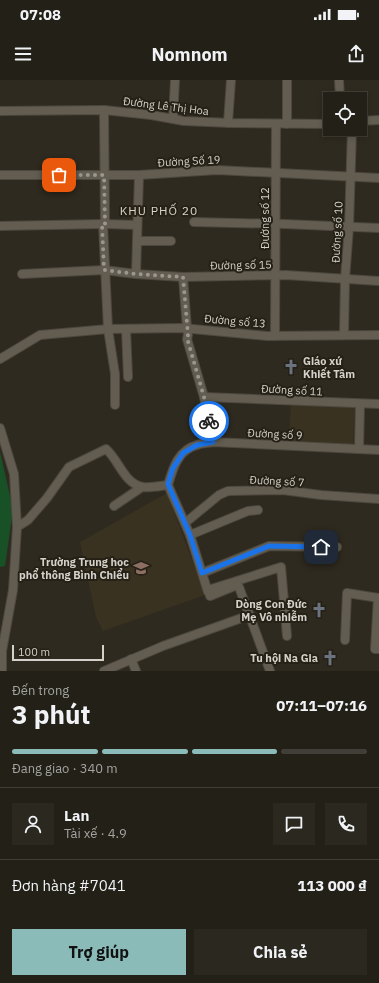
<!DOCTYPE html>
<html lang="vi">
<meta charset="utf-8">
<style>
:root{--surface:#232017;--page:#2b2820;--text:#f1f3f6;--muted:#a3a3a1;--line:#403e36;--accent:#8bbbb9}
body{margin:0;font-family:"IBM Plex Sans",sans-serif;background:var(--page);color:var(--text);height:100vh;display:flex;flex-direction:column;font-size:15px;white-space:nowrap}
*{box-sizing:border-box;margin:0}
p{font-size:13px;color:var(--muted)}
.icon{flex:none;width:22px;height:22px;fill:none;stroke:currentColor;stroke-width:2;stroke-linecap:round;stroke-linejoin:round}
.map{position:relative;height:591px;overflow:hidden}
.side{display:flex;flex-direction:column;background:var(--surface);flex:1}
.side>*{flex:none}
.fabs{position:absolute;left:323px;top:12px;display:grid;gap:8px}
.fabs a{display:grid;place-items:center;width:44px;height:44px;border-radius:0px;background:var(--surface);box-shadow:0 2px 6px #0003,0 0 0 1px var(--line);font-size:20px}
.scale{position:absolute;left:12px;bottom:10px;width:92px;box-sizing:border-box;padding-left:4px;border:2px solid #d4d1ca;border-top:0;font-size:11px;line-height:14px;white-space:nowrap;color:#d4d1ca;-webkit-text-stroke:3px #262116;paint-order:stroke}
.pin{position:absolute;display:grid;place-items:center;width:34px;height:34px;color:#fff;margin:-17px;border-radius:8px;box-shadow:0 2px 6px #0006}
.courier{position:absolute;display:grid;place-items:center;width:40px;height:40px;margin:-20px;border:3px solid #1a73e8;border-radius:50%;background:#fff;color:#222;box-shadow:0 1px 5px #0007}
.overview em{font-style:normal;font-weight:800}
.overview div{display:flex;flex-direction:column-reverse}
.overview{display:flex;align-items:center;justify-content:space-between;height:68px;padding:0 12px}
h1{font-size:26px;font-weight:800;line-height:30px}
.bar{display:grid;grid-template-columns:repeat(4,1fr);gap:6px 4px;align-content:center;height:48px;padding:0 12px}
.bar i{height:5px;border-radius:3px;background:var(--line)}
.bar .current{background:var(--accent)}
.bar p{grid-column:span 4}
.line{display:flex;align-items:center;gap:10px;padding:0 12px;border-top:1px solid var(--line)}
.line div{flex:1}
.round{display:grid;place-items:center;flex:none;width:42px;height:42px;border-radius:0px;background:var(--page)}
.primary-button{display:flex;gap:8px;margin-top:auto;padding:8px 12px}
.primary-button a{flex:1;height:46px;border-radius:0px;background:var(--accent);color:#111;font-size:16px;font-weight:800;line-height:46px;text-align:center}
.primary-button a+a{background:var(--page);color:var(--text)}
.status{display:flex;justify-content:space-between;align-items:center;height:28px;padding:0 20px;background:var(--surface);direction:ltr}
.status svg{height:11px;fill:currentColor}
header{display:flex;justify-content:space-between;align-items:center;height:52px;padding:0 12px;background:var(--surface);font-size:18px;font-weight:800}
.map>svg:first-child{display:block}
.built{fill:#393220}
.green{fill:#195127}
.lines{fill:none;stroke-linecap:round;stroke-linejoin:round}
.minor-casing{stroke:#4c483f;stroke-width:10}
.minor{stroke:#635d51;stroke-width:8}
.done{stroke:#9a978e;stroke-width:4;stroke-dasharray:0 7.2}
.route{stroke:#1a73e8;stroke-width:5}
.labels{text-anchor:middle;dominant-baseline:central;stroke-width:4;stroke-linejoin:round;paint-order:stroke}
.street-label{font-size:11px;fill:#d4d1ca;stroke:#262116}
.poi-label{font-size:11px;font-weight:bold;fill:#d4d1ca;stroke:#262116;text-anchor:end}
.neighbourhood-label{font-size:12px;letter-spacing:1px;fill:#dad4c6;stroke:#262116}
</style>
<div class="status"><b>07:08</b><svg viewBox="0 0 49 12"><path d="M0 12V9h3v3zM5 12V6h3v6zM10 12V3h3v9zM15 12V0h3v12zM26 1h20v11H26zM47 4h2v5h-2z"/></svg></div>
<header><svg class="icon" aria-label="menu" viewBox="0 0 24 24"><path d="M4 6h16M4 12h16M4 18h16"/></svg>Nomnom<svg class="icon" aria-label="share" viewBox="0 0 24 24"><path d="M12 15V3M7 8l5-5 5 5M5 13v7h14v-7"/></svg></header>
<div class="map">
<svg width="379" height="591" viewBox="0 0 379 591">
<rect width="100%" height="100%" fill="#2f2a1f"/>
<!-- built -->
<g class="built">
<polygon points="291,323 355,326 353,365 289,362"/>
<polygon points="167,413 205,515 103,551 96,537 80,462"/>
</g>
<!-- green -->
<polygon class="green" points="0,372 13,429 5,486 0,487"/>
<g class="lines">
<defs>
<g id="minor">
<polyline points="287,0 287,44"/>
<polyline points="339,0 340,19"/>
<polyline points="104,30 105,144"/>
<polyline points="0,31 104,30 151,35 184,41 231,43 330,44"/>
<polyline points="173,39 175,0"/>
<polyline points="360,41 379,40"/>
<polyline points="228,43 231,0"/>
<polyline points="0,95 139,95 217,90 379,98"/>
<polyline points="194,142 284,144 379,148"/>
<polyline points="105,144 103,144 108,249 115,294 115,325"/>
<polyline points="105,144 137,145"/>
<polyline points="0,146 103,144"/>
<polyline points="137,161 171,161"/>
<polyline points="22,194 104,190 136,194 183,197 286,195 379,201"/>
<polyline points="136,194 139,95"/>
<polyline points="183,197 187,248 188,255 187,259 204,317 213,362"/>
<polyline points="126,249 128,297"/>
<polyline points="344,255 345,199 349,147 352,49"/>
<polyline points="275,256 276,44"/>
<polyline points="0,279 40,255 108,249 182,248 267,256 379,255"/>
<polyline points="204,317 379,324"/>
<polyline points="0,348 14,394 17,447 13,510 2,571 2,591"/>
<polyline points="359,369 360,324"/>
<path d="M168,405C173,388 178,370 197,365C202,363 208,363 213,362L379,370"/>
<polyline points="168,405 190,455 208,512"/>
<polyline points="114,426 142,407"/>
<polyline points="185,443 219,415 228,411 283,410 321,415 379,419"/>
<path d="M17,447L28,440L47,418L69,387L106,369C119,380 124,404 143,407C151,408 160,406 168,405"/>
<polyline points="190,455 248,431 258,430"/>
<polyline points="202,493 269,466 337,467"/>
<polyline points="208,510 281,487 287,556"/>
<polyline points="210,516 237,505 239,507 270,591"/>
<polyline points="378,518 375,569 379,569"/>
<polyline points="345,560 347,513 379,518"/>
<polyline points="131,579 136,591"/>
<polyline points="104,591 163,566 250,535"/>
</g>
</defs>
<!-- minor casing -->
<use href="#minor" class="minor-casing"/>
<!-- minor -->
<use href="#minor" class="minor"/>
</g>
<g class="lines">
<!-- done -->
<polyline class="done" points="59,95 104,95 105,144 102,144 104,190 136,194 183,197 188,255 187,258 204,317 209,341"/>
<!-- route -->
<polyline class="route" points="209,341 213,362 197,365 183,373 173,388 168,404 190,455 202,493 269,466 321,467"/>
</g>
<!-- icons -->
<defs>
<symbol id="church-bare" viewBox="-9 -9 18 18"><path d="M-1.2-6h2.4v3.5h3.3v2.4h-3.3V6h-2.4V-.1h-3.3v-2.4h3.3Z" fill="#6b7280" stroke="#262116" stroke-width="2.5" paint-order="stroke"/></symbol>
<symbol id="school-bare" viewBox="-9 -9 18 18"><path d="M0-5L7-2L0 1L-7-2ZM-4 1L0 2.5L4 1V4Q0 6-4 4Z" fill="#8d6e63" stroke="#262116" stroke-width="2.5" paint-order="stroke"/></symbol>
</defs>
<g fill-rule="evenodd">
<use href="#church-bare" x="280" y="276" width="22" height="22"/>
<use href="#school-bare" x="130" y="477" width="22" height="22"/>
<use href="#church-bare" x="308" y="519" width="22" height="22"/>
<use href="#church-bare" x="319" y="567" width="22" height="22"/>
</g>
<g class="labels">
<!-- street labels -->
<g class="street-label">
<text transform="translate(166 26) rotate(7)">Đường Lê Thị Hoa</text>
<text transform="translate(189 81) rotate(-3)">Đường Số 19</text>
<text transform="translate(265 138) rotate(-90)">Đường số 12</text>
<text transform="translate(337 152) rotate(-87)">Đường số 10</text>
<text transform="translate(241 185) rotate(-1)">Đường số 15</text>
<text transform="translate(235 241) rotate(5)">Đường số 13</text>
<text transform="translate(292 310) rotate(3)">Đường số 11</text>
<text transform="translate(275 354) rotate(3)">Đường số 9</text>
<text transform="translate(277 401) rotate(3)">Đường số 7</text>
</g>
<!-- poi labels -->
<g class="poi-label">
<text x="303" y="281" text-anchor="start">Giáo xứ<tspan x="303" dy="13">Khiết Tâm</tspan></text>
<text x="129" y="482">Trường Trung học<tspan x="129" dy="13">phổ thông Bình Chiểu</tspan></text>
<text x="307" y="524">Dòng Con Đức<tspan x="307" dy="13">Mẹ Vô nhiễm</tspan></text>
<text x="318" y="578">Tu hội Na Gia</text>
</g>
<!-- neighbourhood labels -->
<g class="neighbourhood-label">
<text x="159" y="130">KHU PHỐ 20</text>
</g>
</g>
</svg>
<div class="fabs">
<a><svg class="icon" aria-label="locate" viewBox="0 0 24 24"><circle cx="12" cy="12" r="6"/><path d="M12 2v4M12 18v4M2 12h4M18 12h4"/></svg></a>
</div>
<div class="scale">100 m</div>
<div class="pin" style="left:59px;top:95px;background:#ea580c"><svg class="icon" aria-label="bag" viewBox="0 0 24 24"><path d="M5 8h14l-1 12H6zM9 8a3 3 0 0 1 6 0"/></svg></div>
<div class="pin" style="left:321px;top:467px;background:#1f2937"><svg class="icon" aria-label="home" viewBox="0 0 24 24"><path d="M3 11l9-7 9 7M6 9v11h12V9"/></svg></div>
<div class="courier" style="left:209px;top:341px"><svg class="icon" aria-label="bike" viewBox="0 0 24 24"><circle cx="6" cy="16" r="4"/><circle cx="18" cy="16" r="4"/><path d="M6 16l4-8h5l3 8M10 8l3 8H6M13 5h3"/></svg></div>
</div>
<section class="side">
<div class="overview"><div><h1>3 phút</h1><p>Đến trong</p></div><em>07:11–07:16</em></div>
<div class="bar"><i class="current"></i><i class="current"></i><i class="current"></i><i></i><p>Đang giao · 340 m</p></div>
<div class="line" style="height:72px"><a class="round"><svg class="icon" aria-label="person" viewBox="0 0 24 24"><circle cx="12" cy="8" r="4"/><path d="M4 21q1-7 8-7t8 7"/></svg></a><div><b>Lan</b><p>Tài xế · 4.9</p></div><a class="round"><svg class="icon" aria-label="chat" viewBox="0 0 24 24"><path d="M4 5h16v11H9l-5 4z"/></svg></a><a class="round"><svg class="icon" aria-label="phone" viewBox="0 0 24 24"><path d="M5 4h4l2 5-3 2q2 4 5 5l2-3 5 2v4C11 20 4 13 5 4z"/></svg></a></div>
<div class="line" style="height:52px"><div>Đơn hàng #7041</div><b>113 000 ₫</b></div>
<div class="primary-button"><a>Trợ giúp</a><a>Chia sẻ</a></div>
</section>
